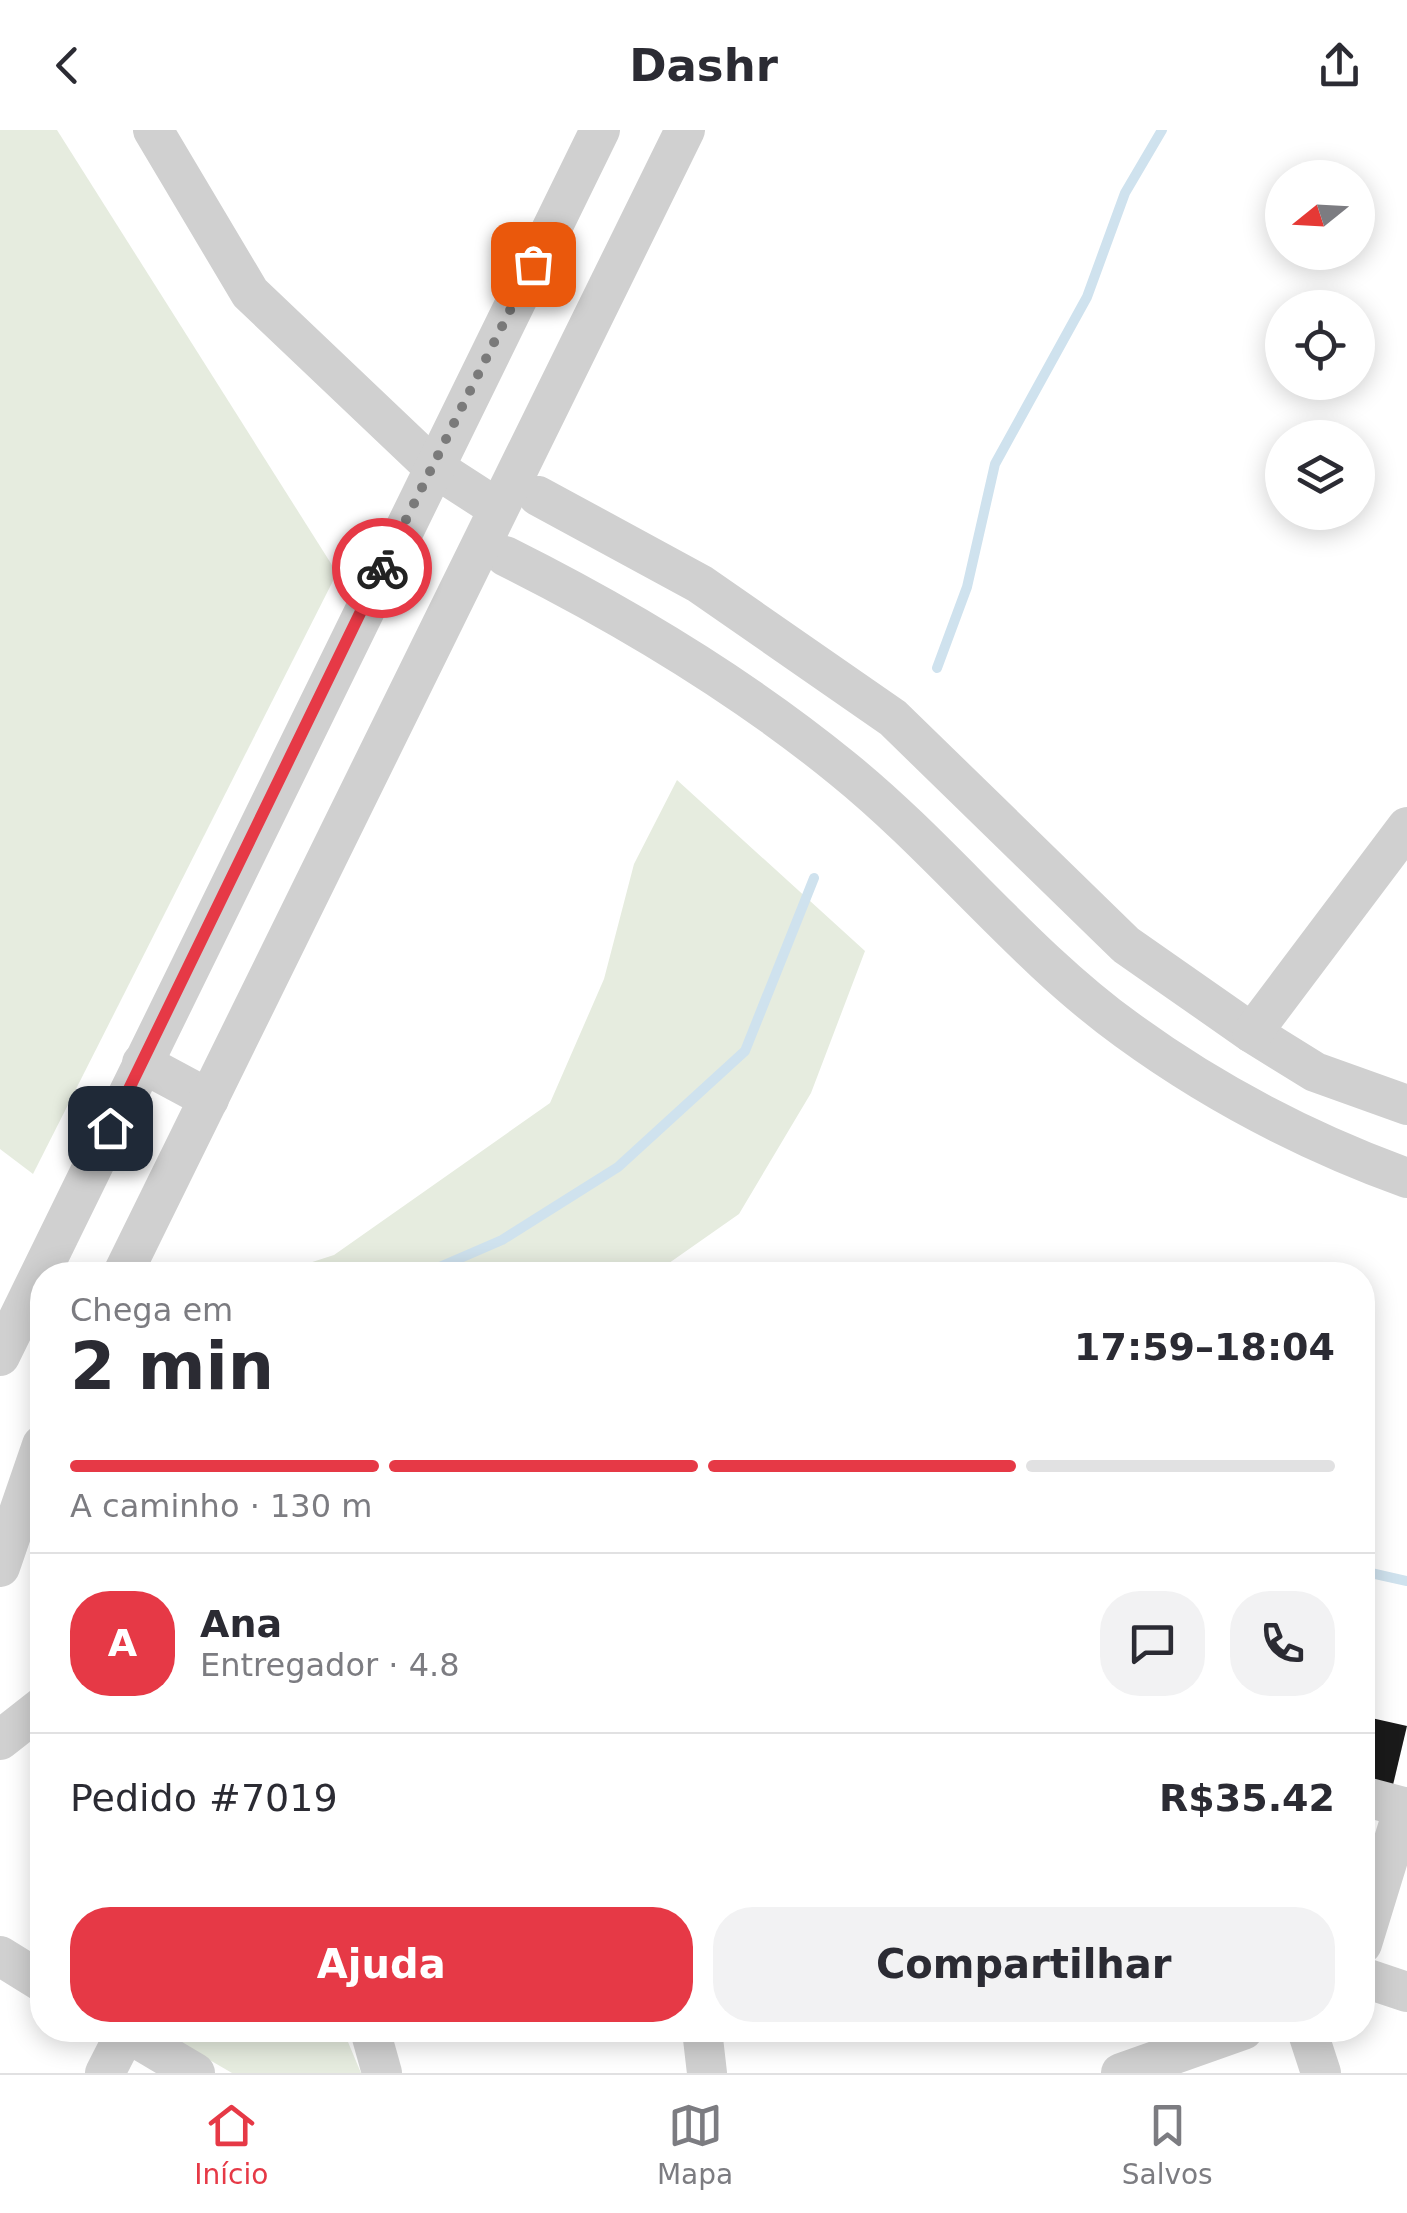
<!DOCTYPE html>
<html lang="pt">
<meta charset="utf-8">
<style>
:root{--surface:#fff;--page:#f2f2f3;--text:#2b2b33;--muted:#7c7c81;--line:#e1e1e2;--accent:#e63946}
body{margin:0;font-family:"DejaVu Sans",sans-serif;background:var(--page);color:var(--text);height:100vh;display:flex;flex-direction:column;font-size:38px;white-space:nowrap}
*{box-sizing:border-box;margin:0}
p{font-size:32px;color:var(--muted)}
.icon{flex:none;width:55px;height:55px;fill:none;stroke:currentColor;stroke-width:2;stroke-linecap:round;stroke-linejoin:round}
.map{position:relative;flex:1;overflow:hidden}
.panel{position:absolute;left:30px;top:1132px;width:1345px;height:780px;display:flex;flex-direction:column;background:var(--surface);border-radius:40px;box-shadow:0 5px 25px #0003}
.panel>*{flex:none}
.needle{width:65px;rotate:252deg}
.fabs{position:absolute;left:1265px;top:30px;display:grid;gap:20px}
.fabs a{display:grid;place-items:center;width:110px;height:110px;border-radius:50%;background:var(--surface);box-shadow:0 5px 25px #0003;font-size:50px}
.pin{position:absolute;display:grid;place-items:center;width:85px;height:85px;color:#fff;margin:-42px;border-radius:20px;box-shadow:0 5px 15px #0006}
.courier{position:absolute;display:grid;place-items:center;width:100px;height:100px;margin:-50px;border:8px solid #e63946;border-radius:50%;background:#fff;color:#222;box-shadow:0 2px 12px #0007}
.overview em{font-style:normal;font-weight:600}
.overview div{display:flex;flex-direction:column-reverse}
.overview{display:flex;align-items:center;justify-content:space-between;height:170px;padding:0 40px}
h1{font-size:65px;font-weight:600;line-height:75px}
.bar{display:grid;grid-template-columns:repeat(4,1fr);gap:15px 10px;align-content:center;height:120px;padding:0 40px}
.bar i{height:12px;border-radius:8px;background:var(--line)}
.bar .current{background:var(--accent)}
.bar p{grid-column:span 4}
.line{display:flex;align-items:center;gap:25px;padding:0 40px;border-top:2px solid var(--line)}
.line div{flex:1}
.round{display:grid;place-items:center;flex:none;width:105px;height:105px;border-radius:40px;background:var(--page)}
.cta{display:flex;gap:20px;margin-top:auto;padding:20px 40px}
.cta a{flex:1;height:115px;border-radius:40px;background:var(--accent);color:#fff;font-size:40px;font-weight:600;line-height:115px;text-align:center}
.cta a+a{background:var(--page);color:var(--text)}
header{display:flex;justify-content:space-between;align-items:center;height:130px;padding:0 40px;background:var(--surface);font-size:45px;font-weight:600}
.tabs{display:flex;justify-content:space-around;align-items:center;height:140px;border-top:2px solid var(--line);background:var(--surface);font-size:28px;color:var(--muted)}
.tabs a{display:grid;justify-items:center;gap:5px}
.tabs .current{color:var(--accent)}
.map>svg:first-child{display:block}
.green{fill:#e6ecdf}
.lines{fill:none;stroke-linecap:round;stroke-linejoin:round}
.stream{stroke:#cfe2ee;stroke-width:10}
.building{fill:#1a1a1a}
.minor{stroke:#d0d0d0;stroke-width:40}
.done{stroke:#7a7a7a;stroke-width:10;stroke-dasharray:0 18}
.route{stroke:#e63946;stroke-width:12}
</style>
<header><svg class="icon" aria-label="back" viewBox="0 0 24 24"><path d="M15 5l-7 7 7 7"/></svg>Dashr<svg class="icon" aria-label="share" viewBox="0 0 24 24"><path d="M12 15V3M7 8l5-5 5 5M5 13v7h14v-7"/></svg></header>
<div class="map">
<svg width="1407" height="1943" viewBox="0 0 1407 1943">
<rect width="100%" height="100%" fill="#fff"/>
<!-- green -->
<g class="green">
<polygon points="0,0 57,0 337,443 33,1044 0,1019"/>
<polygon points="677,650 865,821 811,963 739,1084 652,1145 272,1145 334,1125 550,973 604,849 634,734"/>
<polygon points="158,1900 343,1900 361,1943 232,1943"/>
</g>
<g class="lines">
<!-- stream -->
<g class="stream">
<polyline points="937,538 967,457 995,334 1087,167 1125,63 1162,0"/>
<polyline points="421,1145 502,1110 618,1037 745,921 814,748"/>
<polyline points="1362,1441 1407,1451"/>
</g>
</g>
<!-- building -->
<polygon class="building" points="1367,1587 1407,1596 1393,1655 1362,1648"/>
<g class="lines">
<!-- minor -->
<g class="minor">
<polyline points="153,0 250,163 432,336 497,378"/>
<polyline points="538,366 700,454 893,588 1126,815 1252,903 1315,942 1407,975"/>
<path d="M505,426C625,486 739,554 843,639C943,720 1023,825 1127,900C1212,962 1308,1012 1407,1048"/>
<polyline points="1252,903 1407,697"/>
<polyline points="142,933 209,969"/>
<polyline points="122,1145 685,0"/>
<polyline points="0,1226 600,0"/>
<polyline points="0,1437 42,1315"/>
<polyline points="0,1610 42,1577"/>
<polyline points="1362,1666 1407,1678"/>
<polyline points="1362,1814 1404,1677"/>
<polyline points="0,1826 42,1852"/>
<polyline points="1362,1847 1407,1862"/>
<polyline points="123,1900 195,1943"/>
<polyline points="370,1900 382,1943"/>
<polyline points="702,1900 707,1943"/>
<polyline points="1307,1900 1321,1943"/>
<polyline points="105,1943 127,1900"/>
<polyline points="1121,1943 1243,1900"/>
</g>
</g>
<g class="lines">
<!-- done -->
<polyline class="done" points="382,438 533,134"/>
<!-- route -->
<polyline class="route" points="110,998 382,438"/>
</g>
</svg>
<div class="fabs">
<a><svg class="needle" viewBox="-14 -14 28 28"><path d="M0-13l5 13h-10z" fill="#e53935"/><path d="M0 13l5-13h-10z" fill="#7c7c81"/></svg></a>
<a><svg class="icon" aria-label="locate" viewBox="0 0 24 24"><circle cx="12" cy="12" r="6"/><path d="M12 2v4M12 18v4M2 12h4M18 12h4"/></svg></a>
<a><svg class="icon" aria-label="layers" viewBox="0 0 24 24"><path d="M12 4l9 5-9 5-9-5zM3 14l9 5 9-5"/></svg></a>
</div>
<div class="pin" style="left:533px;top:134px;background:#ea580c"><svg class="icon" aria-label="bag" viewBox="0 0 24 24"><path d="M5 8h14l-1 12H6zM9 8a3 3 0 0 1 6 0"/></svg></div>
<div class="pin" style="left:110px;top:998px;background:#1f2937"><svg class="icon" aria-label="home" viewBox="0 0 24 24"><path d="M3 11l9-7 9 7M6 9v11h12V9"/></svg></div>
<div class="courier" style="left:382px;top:438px"><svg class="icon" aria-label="bike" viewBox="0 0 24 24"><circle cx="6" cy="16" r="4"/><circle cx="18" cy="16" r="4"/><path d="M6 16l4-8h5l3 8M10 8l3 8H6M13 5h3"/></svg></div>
<section class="panel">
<div class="overview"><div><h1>2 min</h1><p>Chega em</p></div><em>17:59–18:04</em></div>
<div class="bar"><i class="current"></i><i class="current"></i><i class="current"></i><i></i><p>A caminho · 130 m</p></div>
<div class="line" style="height:180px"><b class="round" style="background:var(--accent);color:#fff">A</b><div><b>Ana</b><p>Entregador · 4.8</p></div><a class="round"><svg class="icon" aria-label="chat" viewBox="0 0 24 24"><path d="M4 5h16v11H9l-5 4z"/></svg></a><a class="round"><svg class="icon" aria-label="phone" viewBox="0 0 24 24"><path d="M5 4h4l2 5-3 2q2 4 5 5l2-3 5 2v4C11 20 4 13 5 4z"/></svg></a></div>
<div class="line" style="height:130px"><div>Pedido #7019</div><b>R$35.42</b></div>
<div class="cta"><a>Ajuda</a><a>Compartilhar</a></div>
</section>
</div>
<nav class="tabs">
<a class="current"><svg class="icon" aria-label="home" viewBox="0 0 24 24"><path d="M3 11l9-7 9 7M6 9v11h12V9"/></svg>Início</a>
<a><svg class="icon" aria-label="map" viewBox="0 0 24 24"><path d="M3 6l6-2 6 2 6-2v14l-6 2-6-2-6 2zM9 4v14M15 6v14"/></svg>Mapa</a>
<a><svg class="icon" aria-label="saved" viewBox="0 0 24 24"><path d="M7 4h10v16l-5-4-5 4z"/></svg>Salvos</a>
</nav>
